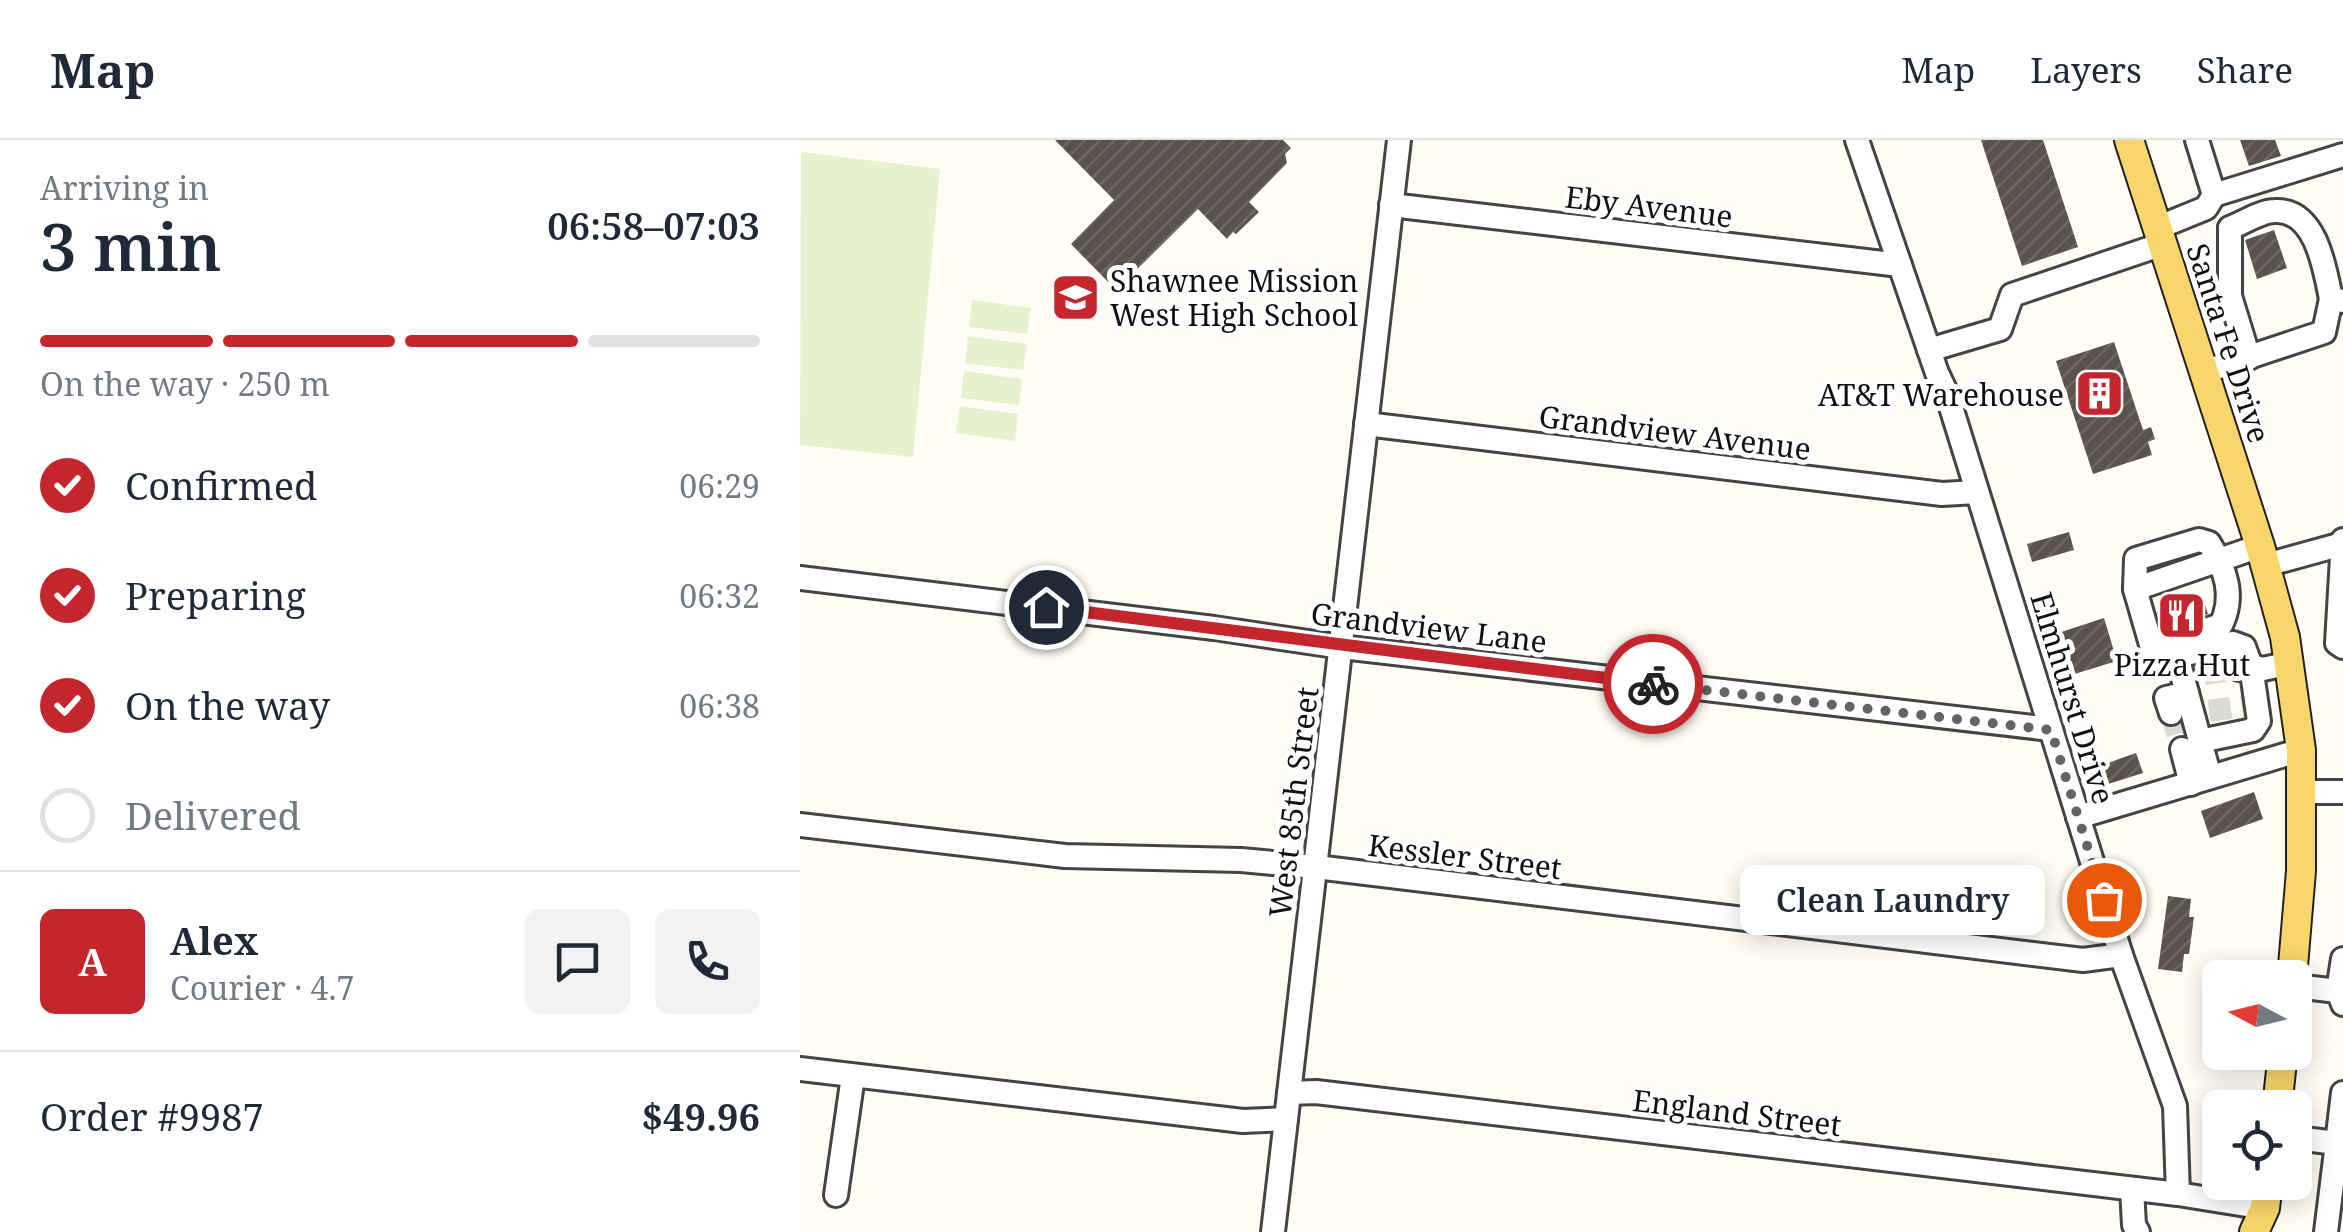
<!DOCTYPE html>
<meta charset="utf-8">
<style>
:root{--surface:#fff;--page:#f2f2f3;--text:#1f2937;--muted:#747a83;--line:#e0e1e3;--accent:#c4262e}
body{margin:0;font-family:"Noto Serif",serif;background:var(--page);color:var(--text);height:100vh;display:flex;flex-direction:column;font-size:38px;white-space:nowrap}
*{box-sizing:border-box;margin:0}
p{font-size:32px;color:var(--muted)}
.icon{flex:none;width:55px;height:55px;fill:none;stroke:currentColor;stroke-width:2;stroke-linecap:round;stroke-linejoin:round}
.map{position:relative;flex:1;overflow:hidden}
.sheet{display:flex;flex-direction:column;background:var(--surface);width:800px}
.sheet>*{flex:none}
.needle{width:65px;rotate:277deg}
.buttons{position:absolute;left:1402px;top:820px;display:grid;gap:20px}
.buttons a{display:grid;place-items:center;width:110px;height:110px;border-radius:15px;background:var(--surface);box-shadow:0 5px 25px #0003;font-size:50px}
.pin{position:absolute;display:grid;place-items:center;width:85px;height:85px;color:#fff;margin:-42px;border:5px solid #fff;border-radius:50%;box-shadow:0 2px 10px #0007}
.courier{position:absolute;display:grid;place-items:center;width:100px;height:100px;margin:-50px;border:8px solid #c4262e;border-radius:50%;background:#fff;color:#222;box-shadow:0 2px 12px #0007}
.bubble{position:absolute;height:70px;border-radius:15px;background:var(--surface);box-shadow:0 5px 25px #0003;font-size:32px;font-weight:600;line-height:70px;text-align:center}
.summary em{font-style:normal;font-weight:600}
.summary div{display:flex;flex-direction:column-reverse}
.summary{display:flex;align-items:center;justify-content:space-between;height:170px;padding:0 40px}
h1{font-size:65px;font-weight:600;line-height:75px}
.bar{display:grid;grid-template-columns:repeat(4,1fr);gap:15px 10px;align-content:center;height:120px;padding:0 40px}
.bar i{height:12px;border-radius:8px;background:var(--line)}
.bar .active{background:var(--accent)}
.bar p{grid-column:span 4}
.line{display:flex;align-items:center;gap:25px;padding:0 40px;border-top:2px solid var(--line)}
.line div{flex:1}
.round{display:grid;place-items:center;flex:none;width:105px;height:105px;border-radius:15px;background:var(--page)}
ol{padding:0 40px;list-style:none}
li{display:flex;align-items:center;gap:30px;height:110px}
li p{margin-inline-start:auto}
li .icon{padding:10px;border-radius:50%;background:var(--accent);color:#fff;stroke-width:4}
li:last-child{color:var(--muted)}
li i{width:55px;height:55px;border:5px solid var(--line);border-radius:50%}
header{display:flex;align-items:center;gap:60px;box-sizing:border-box;height:140px;padding:0 50px;background:var(--surface);border-bottom:2px solid var(--line)}
header strong{font-size:48px}
nav{display:flex;gap:55px;margin-inline-start:auto;font-size:35px}
main{display:flex;flex:1;min-height:0}
.map>svg:first-child{display:block}
.pitch{fill:#e6f2cf}
.building{fill:url(#building-hatch)}
.lines{fill:none;stroke-linecap:round;stroke-linejoin:round}
.minor-tunnel{stroke:#dbdad3;stroke-width:22;stroke-dasharray:22 11;stroke-linecap:butt}
.minor-casing{stroke:#444;stroke-width:28}
.major-casing{stroke:#222;stroke-width:32}
.minor{stroke:#fff;stroke-width:22}
.major{stroke:#f9d66b;stroke-width:28}
.done{stroke:#646461;stroke-width:10;stroke-dasharray:0 18}
.route{stroke:#c4262e;stroke-width:12}
.labels{text-anchor:middle;dominant-baseline:central;stroke-width:10;stroke-linejoin:round;paint-order:stroke}
.street-label{font-size:30px;fill:#111;stroke:#fff}
.poi-label{font-size:30px;fill:#111;stroke:#fff;text-anchor:start}
</style>
<header>
<strong>Map</strong>
<nav><a>Map</a><a>Layers</a><a>Share</a></nav>
</header>
<main>
<section class="sheet">
<div class="summary"><div><h1>3 min</h1><p>Arriving in</p></div><em>06:58–07:03</em></div>
<div class="bar"><i class="active"></i><i class="active"></i><i class="active"></i><i></i><p>On the way · 250 m</p></div>
<ol>
<li><svg class="icon" aria-label="check" viewBox="0 0 24 24"><path d="M5 12l5 5 9-10"/></svg>Confirmed<p>06:29</p></li>
<li><svg class="icon" aria-label="check" viewBox="0 0 24 24"><path d="M5 12l5 5 9-10"/></svg>Preparing<p>06:32</p></li>
<li><svg class="icon" aria-label="check" viewBox="0 0 24 24"><path d="M5 12l5 5 9-10"/></svg>On the way<p>06:38</p></li>
<li><i></i>Delivered</li>
</ol>
<div class="line" style="height:180px"><b class="round" style="background:var(--accent);color:#fff">A</b><div><b>Alex</b><p>Courier · 4.7</p></div><a class="round"><svg class="icon" aria-label="chat" viewBox="0 0 24 24"><path d="M4 5h16v11H9l-5 4z"/></svg></a><a class="round"><svg class="icon" aria-label="phone" viewBox="0 0 24 24"><path d="M5 4h4l2 5-3 2q2 4 5 5l2-3 5 2v4C11 20 4 13 5 4z"/></svg></a></div>
<div class="line" style="height:130px"><div>Order #9987</div><b>$49.96</b></div>
</section>
<div class="map">
<svg width="1543" height="1092" viewBox="0 0 1543 1092">
<defs>
<pattern id="building-hatch" width="6" height="6" patternUnits="userSpaceOnUse" patternTransform="scale(2.5)"><rect width="6" height="6" fill="#5a524d"/><path d="M-1 1l2-2M0 6l6-6M5 7l2-2" fill="none" stroke="#6d6662"/></pattern>
</defs>
<rect width="100%" height="100%" fill="#fffdf5"/>
<!-- pitch -->
<g class="pitch">
<polygon points="1,12 140,29 113,317 0,305"/>
<polygon points="172,160 231,168 227,194 169,187"/>
<polygon points="168,196 227,204 223,230 165,223"/>
<polygon points="164,231 222,239 219,265 161,258"/>
<polygon points="160,266 218,274 215,301 156,293"/>
</g>
<!-- building -->
<g class="building">
<polygon points="255,0 483,0 491,8 485,14 487,23 449,62 459,72 436,94 433,92 427,99 398,69 316,150 271,104 314,60"/>
<polygon points="1181,0 1243,0 1278,107 1222,126"/>
<polygon points="1440,0 1475,0 1481,16 1449,26"/>
<polygon points="1474,90 1487,128 1457,139 1445,100"/>
<polygon points="1314,202 1343,290 1351,287 1355,299 1348,302 1352,315 1293,334 1256,221"/>
<polygon points="1269,392 1274,410 1232,422 1227,404"/>
<polygon points="1402,456 1408,474 1362,489 1357,472"/>
<polygon points="1304,478 1317,521 1268,536 1255,494"/>
<polygon points="1336,613 1343,633 1305,645 1299,626"/>
<polygon points="1454,652 1463,679 1410,698 1401,671"/>
<polygon points="1368,756 1391,759 1389,777 1394,777 1389,814 1384,814 1382,832 1358,829"/>
</g>
<g class="lines">
<!-- minor-tunnel -->
<g class="minor-tunnel">
<polyline points="1404,534 1439,529"/>
<polyline points="1409,571 1444,566"/>
<polyline points="1371,573 1382,609"/>
</g>
<defs>
<g id="minor">
<polyline points="1057,0 1137,233 1147,254 1321,815 1375,966 1378,1054"/>
<polyline points="1397,0 1414,55 1543,15"/>
<polyline points="591,65 1100,125"/>
<polyline points="1357,88 1406,68 1414,55"/>
<path d="M1430,88C1443,83 1461,71 1475,71C1516,69 1525,129 1531,159"/>
<polyline points="1430,88 1430,156 1449,218"/>
<polyline points="1129,210 1200,189 1212,155 1363,104"/>
<polyline points="1404,232 1524,192 1531,159 1543,161"/>
<polyline points="566,284 1142,354 1177,352"/>
<path d="M1399,400L1409,403C1426,430 1435,456 1421,485L1352,508L1335,449L1336,419Z"/>
<polyline points="1543,400 1537,503 1543,507"/>
<polyline points="1466,425 1542,404"/>
<polyline points="0,438 414,488 542,507 1251,589"/>
<polyline points="1335,449 1460,406"/>
<polyline points="1371,573 1366,558 1387,553"/>
<polyline points="1400,601 1377,516 1433,503 1444,507 1451,526 1439,529"/>
<polyline points="1382,609 1391,644"/>
<polyline points="1410,637 1400,601 1453,590 1459,581 1451,526 1463,529 1490,523"/>
<polyline points="1502,652 1543,652"/>
<polyline points="1278,677 1501,610"/>
<polyline points="0,685 265,716 441,720 516,727 1283,820 1321,815"/>
<polyline points="1495,846 1538,851 1543,864"/>
<polyline points="1538,851 1543,819"/>
<polyline points="0,929 443,981 486,979"/>
<polyline points="489,953 516,952 1378,1054 1465,1068"/>
<polyline points="1543,953 1537,1003 1543,1003"/>
<polyline points="1495,998 1537,1003 1526,1092"/>
<polyline points="1332,1049 1334,1085 1338,1092"/>
<polyline points="36,1055 53,936"/>
<polyline points="473,1092 599,0"/>
</g>
<g id="major">
<polyline points="1329,0 1460,406 1485,497 1501,610 1501,731 1492,838"/>
<polyline points="1477,968 1483,912"/>
<polyline points="1454,1092 1465,1068 1468,1042"/>
</g>
</defs>
<!-- minor casing -->
<use href="#minor" class="minor-casing"/>
<!-- major casing -->
<use href="#major" class="major-casing"/>
<!-- minor -->
<use href="#minor" class="minor"/>
<!-- major -->
<use href="#major" class="major"/>
</g>
<g class="lines">
<!-- done -->
<polyline class="done" points="853,544 1251,590 1304,760"/>
<!-- route -->
<polyline class="route" points="246,467 853,544"/>
</g>
<!-- icons -->
<defs>
<symbol id="school-square" viewBox="-11 -11 22 22"><rect x="-9" y="-9" width="18" height="18" rx="4" fill="#c4262e" stroke="#fff"/><path d="M0-5L7-2L0 1L-7-2ZM-4 1L0 2.5L4 1V4Q0 6-4 4Z" fill="#fff"/></symbol>
<symbol id="building-square" viewBox="-11 -11 22 22"><rect x="-9" y="-9" width="18" height="18" rx="4" fill="#c4262e" stroke="#fff"/><path d="M-4-6H4V6H1V3H-1V6H-4ZM-2.5-4.3h1.7v1.8h-1.7ZM.8-4.3h1.7v1.8H.8ZM-2.5-1h1.7V.8h-1.7ZM.8-1h1.7V.8H.8Z" fill="#fff"/></symbol>
<symbol id="restaurant-square" viewBox="-11 -11 22 22"><rect x="-9" y="-9" width="18" height="18" rx="4" fill="#c4262e" stroke="#fff"/><path d="M-5-6h1v4h1v-4h1v4h1v-4h1v5L-1.5 .5V6h-2V.5L-5-1ZM5-6V6H3V1.5H1.5Q1.5-4 5-6Z" fill="#fff"/></symbol>
</defs>
<g fill-rule="evenodd">
<use href="#school-square" x="248" y="130" width="55" height="55"/>
<use href="#building-square" x="1272" y="226" width="55" height="55"/>
<use href="#restaurant-square" x="1354" y="448" width="55" height="55"/>
</g>
<g class="labels">
<!-- street labels -->
<g class="street-label">
<text transform="translate(849 66) rotate(7)">Eby Avenue</text>
<text transform="translate(1429 203) rotate(72)">Santa Fe Drive</text>
<text transform="translate(875 292) rotate(7)">Grandview Avenue</text>
<text transform="translate(629 487) rotate(7)">Grandview Lane</text>
<text transform="translate(1273 558) rotate(73)">Elmhurst Drive</text>
<text transform="translate(493 662) rotate(-83)">West 85th Street</text>
<text transform="translate(665 716) rotate(7)">Kessler Street</text>
<text transform="translate(937 972) rotate(7)">England Street</text>
</g>
<!-- poi labels -->
<g class="poi-label">
<text x="310" y="140">Shawnee Mission<tspan x="310" dy="34">West High School</tspan></text>
<text x="1264" y="254" text-anchor="end">AT&amp;T Warehouse</text>
<text x="1382" y="524" text-anchor="middle">Pizza Hut</text>
</g>
</g>
</svg>
<div class="buttons">
<a><svg class="needle" viewBox="-14 -14 28 28"><path d="M0-13l5 13h-10z" fill="#e53935"/><path d="M0 13l5-13h-10z" fill="#747a83"/></svg></a>
<a><svg class="icon" aria-label="locate" viewBox="0 0 24 24"><circle cx="12" cy="12" r="6"/><path d="M12 2v4M12 18v4M2 12h4M18 12h4"/></svg></a>
</div>
<div class="pin" style="left:1304px;top:760px;background:#ea580c"><svg class="icon" aria-label="bag" viewBox="0 0 24 24"><path d="M5 8h14l-1 12H6zM9 8a3 3 0 0 1 6 0"/></svg></div>
<div class="pin" style="left:246px;top:467px;background:#1f2937"><svg class="icon" aria-label="home" viewBox="0 0 24 24"><path d="M3 11l9-7 9 7M6 9v11h12V9"/></svg></div>
<div class="courier" style="left:853px;top:544px"><svg class="icon" aria-label="bike" viewBox="0 0 24 24"><circle cx="6" cy="16" r="4"/><circle cx="18" cy="16" r="4"/><path d="M6 16l4-8h5l3 8M10 8l3 8H6M13 5h3"/></svg></div>
<div class="bubble" style="left:940px;top:725px;width:305px">Clean Laundry</div>
</div>
</main>
